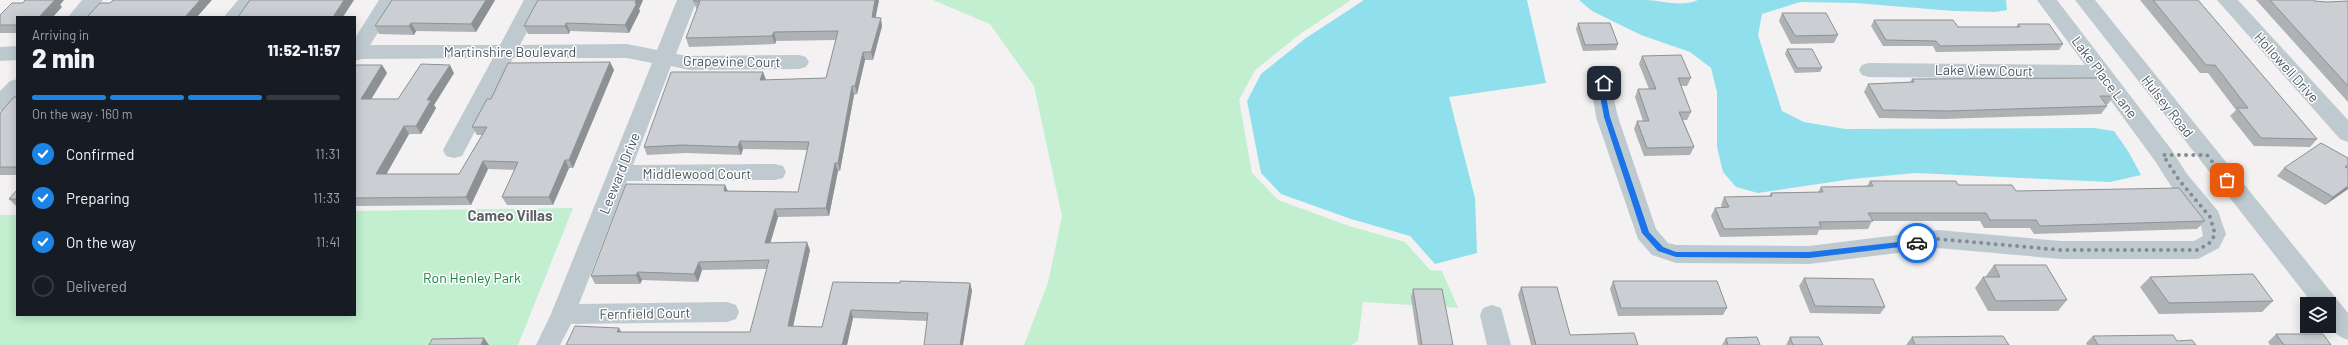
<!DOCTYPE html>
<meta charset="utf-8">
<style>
:root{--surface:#171b24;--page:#242831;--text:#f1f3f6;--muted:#9ea1a6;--line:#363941;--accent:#1b84e4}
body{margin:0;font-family:Barlow,sans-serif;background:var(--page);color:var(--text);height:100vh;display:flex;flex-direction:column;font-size:15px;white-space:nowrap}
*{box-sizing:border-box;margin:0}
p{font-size:13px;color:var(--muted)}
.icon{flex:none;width:22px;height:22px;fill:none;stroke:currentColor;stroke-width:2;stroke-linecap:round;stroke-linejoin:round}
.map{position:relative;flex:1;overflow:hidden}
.drawer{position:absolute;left:16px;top:16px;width:340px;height:300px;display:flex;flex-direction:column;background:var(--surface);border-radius:0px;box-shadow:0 2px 10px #0003}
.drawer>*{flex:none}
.fabs{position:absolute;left:2300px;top:297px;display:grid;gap:8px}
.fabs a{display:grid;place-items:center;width:36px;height:36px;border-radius:0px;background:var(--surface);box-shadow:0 2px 10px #0003;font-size:20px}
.pin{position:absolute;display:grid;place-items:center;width:34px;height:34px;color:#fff;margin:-17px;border-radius:8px;box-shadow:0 2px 6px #0006}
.courier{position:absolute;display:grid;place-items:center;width:40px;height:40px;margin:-20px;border:3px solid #1a73e8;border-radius:50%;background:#fff;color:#222;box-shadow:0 1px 5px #0007}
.head em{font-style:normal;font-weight:800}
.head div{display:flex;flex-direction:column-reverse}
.head{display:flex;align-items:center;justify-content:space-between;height:68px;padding:0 16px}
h1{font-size:26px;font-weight:800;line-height:30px}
.bar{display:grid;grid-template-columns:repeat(4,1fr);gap:6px 4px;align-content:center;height:48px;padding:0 16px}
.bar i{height:5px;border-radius:3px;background:var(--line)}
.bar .active{background:var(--accent)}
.bar p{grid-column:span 4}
ol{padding:0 16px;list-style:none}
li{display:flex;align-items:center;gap:12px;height:44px}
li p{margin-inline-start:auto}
li .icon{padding:4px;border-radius:50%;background:var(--accent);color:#fff;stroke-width:4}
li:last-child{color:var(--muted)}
li i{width:22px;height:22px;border:2px solid var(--line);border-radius:50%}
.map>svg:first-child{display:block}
.green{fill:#c1efcf}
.water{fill:#8fe0ec}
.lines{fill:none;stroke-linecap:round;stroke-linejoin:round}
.minor{fill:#bfcad0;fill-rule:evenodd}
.wall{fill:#afb2b5}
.shaded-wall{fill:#8e9194}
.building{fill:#cbcfd3;stroke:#8e9194}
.route{fill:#1a73e8}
.done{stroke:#848c92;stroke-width:4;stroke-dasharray:0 7.2}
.labels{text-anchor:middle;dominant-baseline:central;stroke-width:3;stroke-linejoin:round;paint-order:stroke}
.street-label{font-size:14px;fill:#49565f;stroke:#fff}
.park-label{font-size:14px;fill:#188144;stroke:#fff}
.neighbourhood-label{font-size:15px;font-weight:bold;fill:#5e6266;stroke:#fff}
</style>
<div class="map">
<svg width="2348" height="345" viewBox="0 0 2348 345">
<rect width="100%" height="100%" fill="#f3f1f1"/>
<!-- green -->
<g class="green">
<polygon points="933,0 1351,0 1300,34 1255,70 1239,100 1252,173 1278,200 1349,226 1405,242 1430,270 1442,271 1458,308 1363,302 1358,341 1352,345 1024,345 1048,283 1062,216 1034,86 990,24"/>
<polygon points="573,208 518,345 0,345 0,215 17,215 17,315 355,315 355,211"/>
</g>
<!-- water -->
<g class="water">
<polygon points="1364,0 1527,0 1546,83 1449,97 1475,198 1477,253 1435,264 1410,236 1351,219 1281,194 1261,173 1247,101 1261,74 1306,38"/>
<path d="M1579,0C1600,0 1622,0 1644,0C1662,0 1680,8 1698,0H2006L2007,10L1995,12L1954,11L1855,3L1800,2L1762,14L1758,35L1782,111L1804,122L1845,129L2094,128L2114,131L2128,151L2141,175L2110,182L1915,173L1852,179L1758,193L1736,187L1723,172L1717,147V92L1711,68L1690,52L1641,35L1592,11Z"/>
</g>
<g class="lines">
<!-- minor -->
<g class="minor">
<polygon points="82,0 103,0 89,17 68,17"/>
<polygon points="238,0 258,0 245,17 224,17"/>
<polygon points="379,0 399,0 370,45 500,45 524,0 544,0 520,45 627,44 657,50 677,0 697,0 676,54 689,56 799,55 806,57 809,62 806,67 799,69 689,70 671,66 633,165 775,164 783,166 786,172 783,178 775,180 627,181 579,304 727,302 736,305 739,312 736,319 727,322 571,324 560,345 536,345 551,314 652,63 627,58 513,58 462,156 454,158 446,156 443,150 493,58 362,59 355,61 355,38"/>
<polygon points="2037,0 2057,0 2171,149 2187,174 2218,211 2226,234 2219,248 2198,259 2061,259 1938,248 1809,264 1676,263 1652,255 1638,239 1596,117 1592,91 1599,70 1606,68 1613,70 1616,75 1612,91 1618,117 1656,229 1668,243 1676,245 1809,246 1938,230 2061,241 2194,241 2203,236 2200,220 2171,186 2155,161 2095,79 1869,77 1862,75 1859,70 1862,65 1869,63 2085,65"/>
<path d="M2075,0H2095L2348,313V340C2328,333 2329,322 2329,304H2313Z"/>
<polygon points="2217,0 2238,0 2348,120 2348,142 2340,139"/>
<polygon points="17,46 17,60 0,61 0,47"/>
<polygon points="17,79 17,99 7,109 0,111 0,91 10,81"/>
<polygon points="1492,305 1501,308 1511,345 1487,345 1480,315 1483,308"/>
</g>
</g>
<!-- wall -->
<g class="wall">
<polygon points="495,0 476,32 416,31 414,35 379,34 375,26"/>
<polygon points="538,0 643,0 639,9 640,11 629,33 570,31 569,34 528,34 524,26"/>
<polygon points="694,0 879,0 875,17 882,26 873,60 865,60 857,94 854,95 840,171 838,171 829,216 778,217 770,243 810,250 793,327 822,327 833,282 970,283 972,291 927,321 853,318 847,345 566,345 619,328 621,332 750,332 767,269 702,270 698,282 642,280 640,284 595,284 591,276 725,185 728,191 798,192 807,150 743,149 741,155 686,153 647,155 644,147 763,72 766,80 826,78 836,40 776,41 775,44 689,47 686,38 697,10 693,1"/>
<polygon points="2140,0 2198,0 2317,139 2310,147 2254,146 2230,116 2236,110 2208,73 2200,73"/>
<polygon points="2256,0 2314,0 2314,1 2327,2 2348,1 2348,102"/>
<polygon points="60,5 62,7 17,17 17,33 0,33 0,15"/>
<polygon points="1782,13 1838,35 1834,43 1791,44 1779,21"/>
<polygon points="1874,20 1958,27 2016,27 2018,24 2063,44 2059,50 1936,52 1933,46 1883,46 1871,26"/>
<polygon points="1578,23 1618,44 1616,50 1583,51 1576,29"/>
<polygon points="1787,49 1822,68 1820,72 1795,73 1785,54"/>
<polygon points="1642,56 1691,78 1687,86 1681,86 1691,112 1687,120 1683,120 1694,147 1690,155 1644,156 1634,129 1637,121 1643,121 1635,97 1638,89 1649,89 1639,64"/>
<polygon points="610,62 614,70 573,168 569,168 553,205 507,205 502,197 515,170 488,169 471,205 355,206 355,65 382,65 387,73 371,99 398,99 454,73 434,105 436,108 421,134 409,134 386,174 459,174 482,135 477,135 472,127 491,99"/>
<polygon points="1912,79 2114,96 2108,104 2106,104 2107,106 2101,114 1943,119 1879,118 1864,92 1868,84 1910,82"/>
<polygon points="17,97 17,175 0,175 0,113"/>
<polygon points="2348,158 2348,167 2347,168 2348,189 2325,205 2277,176 2284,168"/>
<polygon points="1870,181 1958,185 2016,191 2205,221 2197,229 2034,234 2030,228 1984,228 1980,221 1872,221 1868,229 1819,230 1817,235 1720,237 1711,216 1715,208 1722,208 1721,205 1724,197 1769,196 1771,193 1818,192 1821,187 1867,186"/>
<polygon points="17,190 17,207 9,199"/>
<polygon points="1994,265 2067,300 2058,311 1988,311 1975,288 1983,277 1986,277 1986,276"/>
<polygon points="2150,277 2273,301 2262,312 2159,314 2140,287"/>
<polygon points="1804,278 1885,307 1880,314 1810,313 1799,286"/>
<polygon points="1613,281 1727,308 1723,315 1618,316 1610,289"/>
<polygon points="1521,287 1570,335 1638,345 1531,345 1518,295"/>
<polygon points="1413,289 1453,345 1418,345 1411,297"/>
<polygon points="2276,334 2331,345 2270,345 2268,342"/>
<polygon points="2093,336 2177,341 2196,345 2087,345 2086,343"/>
<polygon points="1790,337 1823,345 1786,345"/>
<polygon points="1912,337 2009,345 1906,345"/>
<polygon points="1726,338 1760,345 1722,345"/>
</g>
<!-- shaded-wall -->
<g class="shaded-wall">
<polygon points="51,0 64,0 60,5 62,7 53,17 39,17"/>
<polygon points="200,0 212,0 197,17 185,17"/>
<polygon points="344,0 354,0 343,17 333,17"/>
<polygon points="486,0 495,0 476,32 471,24"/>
<polygon points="636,0 643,0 639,9 640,11 629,33 625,25"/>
<polygon points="875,0 879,0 874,26 872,17"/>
<polygon points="881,18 882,26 873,60 871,52"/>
<polygon points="411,23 416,31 414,35 409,26"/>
<polygon points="566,23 570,31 569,34 565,26"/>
<polygon points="774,32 776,41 775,44 772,36"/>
<polygon points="863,52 865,60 857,94 855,86"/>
<polygon points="610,62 614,70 573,168 569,160"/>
<polygon points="382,65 387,73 366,108 361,99"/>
<polygon points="450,65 454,73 434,105 436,108 421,134 416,126 427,100"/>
<polygon points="763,72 766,80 760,80"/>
<polygon points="852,86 854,95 840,171 838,163"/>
<polygon points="404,126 409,134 382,182 376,174"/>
<polygon points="740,141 743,149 741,155 738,147"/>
<polygon points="565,160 569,168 553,205 549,197"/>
<polygon points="483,161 488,169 471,205 466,197"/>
<polygon points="835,163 838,171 829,216 826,208"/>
<polygon points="725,185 729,194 724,191"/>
<polygon points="2348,186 2348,189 2325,205 2333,197"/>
<polygon points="775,209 778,217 768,251 765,243"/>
<polygon points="807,242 810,250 791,335 788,326"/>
<polygon points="699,262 702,270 698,282 694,274"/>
<polygon points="638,272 642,280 640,284 636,275"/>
<polygon points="970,283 972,291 963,345 960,345"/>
<polygon points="851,310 853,318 847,345 842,345"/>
<polygon points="619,328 623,336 617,332"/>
<polygon points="484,338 489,345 481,345"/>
</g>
<!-- building -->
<g class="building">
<polygon points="25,0 55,0 39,17 17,17 17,25 0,25 0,15 12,3 23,3"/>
<polygon points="113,0 200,0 185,17 87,17 100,3 110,3"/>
<polygon points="250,0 344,0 333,17 238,17"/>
<polygon points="392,0 486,0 471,24 411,23 409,26 375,26"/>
<polygon points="538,0 636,0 635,3 637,3 625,25 566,23 565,26 524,26"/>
<polygon points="694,0 875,0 872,17 881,18 871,52 863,52 855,86 852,86 838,163 835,163 826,208 775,209 765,243 807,242 788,326 822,327 833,282 900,283 900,281 970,283 960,345 924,345 928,313 851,310 842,345 566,345 575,326 619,328 617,332 750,332 769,260 699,262 694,274 638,272 636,275 591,276 626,184 725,185 724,191 798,192 809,142 740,141 738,147 682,145 644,147 671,72 763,72 760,80 826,78 838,31 774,32 772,36 686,38 700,1 693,1"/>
<polygon points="2153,0 2198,0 2317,139 2261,138 2237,108 2248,108 2215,65 2206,65"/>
<polygon points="2270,0 2314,0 2314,1 2327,2 2348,1 2348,86"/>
<polygon points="1782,13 1826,13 1838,35 1795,36"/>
<polygon points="1874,20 1953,20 1958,27 2020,27 2018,24 2049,24 2063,44 1940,46 1936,41 1886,40"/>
<polygon points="1578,23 1610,23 1618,44 1585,45"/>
<polygon points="1787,49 1812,49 1822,68 1797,68"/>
<polygon points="1681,55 1691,78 1678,78 1691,112 1679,112 1694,147 1647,148 1637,121 1649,121 1638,89 1656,89 1642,56"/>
<polygon points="610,62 569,160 565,160 549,197 502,197 518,162 483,161 466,197 355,198 355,165 356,163 355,164 355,65 382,65 361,99 398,99 421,64 450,65 427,100 431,100 416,126 404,126 376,174 459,174 487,127 472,127 487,99 491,99 508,63"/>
<polygon points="2099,78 2114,96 2100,96 2107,106 1948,111 1883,110 1868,84 1914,82 1912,79"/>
<polygon points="14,97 17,97 17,167 0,167 0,113"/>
<polygon points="2321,143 2348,158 2348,165 2345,167 2348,168 2348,186 2333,197 2284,168"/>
<polygon points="1870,181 1956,181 1958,185 2012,185 2016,191 2179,188 2205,221 2040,226 2036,220 1990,220 1986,213 1868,213 1873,221 1819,222 1821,227 1724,229 1715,208 1729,207 1724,197 1772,196 1771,193 1823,192 1821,187 1873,186"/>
<polygon points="17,190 17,199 9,199"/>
<polygon points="1994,265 2046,265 2067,300 1996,301 1983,277 2000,277"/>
<polygon points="2253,274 2273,301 2169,303 2150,277"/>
<polygon points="1804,278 1873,279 1885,307 1815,306"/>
<polygon points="1613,281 1717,281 1727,308 1621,308"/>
<polygon points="1521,287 1557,287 1570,335 1634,333 1638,345 1536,345"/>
<polygon points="1413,289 1442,289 1453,345 1422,345"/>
<polygon points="2276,334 2323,334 2331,345 2284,345"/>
<polygon points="2173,335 2177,341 2192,340 2196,345 2098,345 2093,336"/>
<polygon points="2003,336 2009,345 1915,345 1912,337"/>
<polygon points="1757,337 1760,345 1728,345 1726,338"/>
<polygon points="1790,337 1819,337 1823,345 1793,345"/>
<polygon points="484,338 481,345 429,345 432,339"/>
</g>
<!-- route -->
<polygon class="route" points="1604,81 1607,83 1605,91 1610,117 1649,232 1663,247 1676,252 1809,252 1917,240 1920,243 1917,245 1809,258 1676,257 1658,251 1642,233 1604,117 1599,91 1601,83"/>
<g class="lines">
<!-- done -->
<polyline class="done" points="1917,243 1938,239 2061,250 2198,250 2211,242 2215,234 2210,217 2179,180 2163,155 2207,155 2227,180"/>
</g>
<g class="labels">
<!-- street labels -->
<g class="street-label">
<text x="510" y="51">Martinshire Boulevard</text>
<text transform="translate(732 61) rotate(1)">Grapevine Court</text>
<text transform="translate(2287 67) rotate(48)">Hollowell Drive</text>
<text transform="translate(1984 70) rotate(1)">Lake View Court</text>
<text transform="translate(2105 77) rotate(53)">Lake Place Lane</text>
<text transform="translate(2168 106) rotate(52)">Hulsey Road</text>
<text transform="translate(619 173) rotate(-68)">Leeward Drive</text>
<text x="697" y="173">Middlewood Court</text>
<text transform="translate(645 313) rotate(-1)">Fernfield Court</text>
</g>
<!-- park labels -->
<g class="park-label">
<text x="472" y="277">Ron Henley Park</text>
</g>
<!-- neighbourhood labels -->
<g class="neighbourhood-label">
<text x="510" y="215">Cameo Villas</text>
</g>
</g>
</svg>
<div class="fabs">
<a><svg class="icon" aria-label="layers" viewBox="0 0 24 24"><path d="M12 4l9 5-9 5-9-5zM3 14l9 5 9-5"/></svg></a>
</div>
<div class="pin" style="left:2227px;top:180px;background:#ea580c"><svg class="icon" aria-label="bag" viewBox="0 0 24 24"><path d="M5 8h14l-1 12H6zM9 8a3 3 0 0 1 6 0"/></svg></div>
<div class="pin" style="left:1604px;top:83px;background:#1f2937"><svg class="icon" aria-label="home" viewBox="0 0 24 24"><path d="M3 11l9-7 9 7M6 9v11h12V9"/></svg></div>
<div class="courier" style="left:1917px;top:243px"><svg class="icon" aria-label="car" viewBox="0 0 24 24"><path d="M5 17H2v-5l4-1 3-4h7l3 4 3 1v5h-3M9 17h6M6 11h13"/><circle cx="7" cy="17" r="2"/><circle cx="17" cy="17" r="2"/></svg></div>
<section class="drawer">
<div class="head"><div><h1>2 min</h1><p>Arriving in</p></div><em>11:52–11:57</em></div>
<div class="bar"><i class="active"></i><i class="active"></i><i class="active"></i><i></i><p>On the way · 160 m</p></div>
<ol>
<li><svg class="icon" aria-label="check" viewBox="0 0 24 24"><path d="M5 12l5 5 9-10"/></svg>Confirmed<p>11:31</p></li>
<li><svg class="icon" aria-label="check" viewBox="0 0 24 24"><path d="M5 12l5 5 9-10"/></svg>Preparing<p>11:33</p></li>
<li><svg class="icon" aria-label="check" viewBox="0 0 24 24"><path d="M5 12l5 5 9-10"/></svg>On the way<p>11:41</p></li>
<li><i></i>Delivered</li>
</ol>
</section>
</div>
